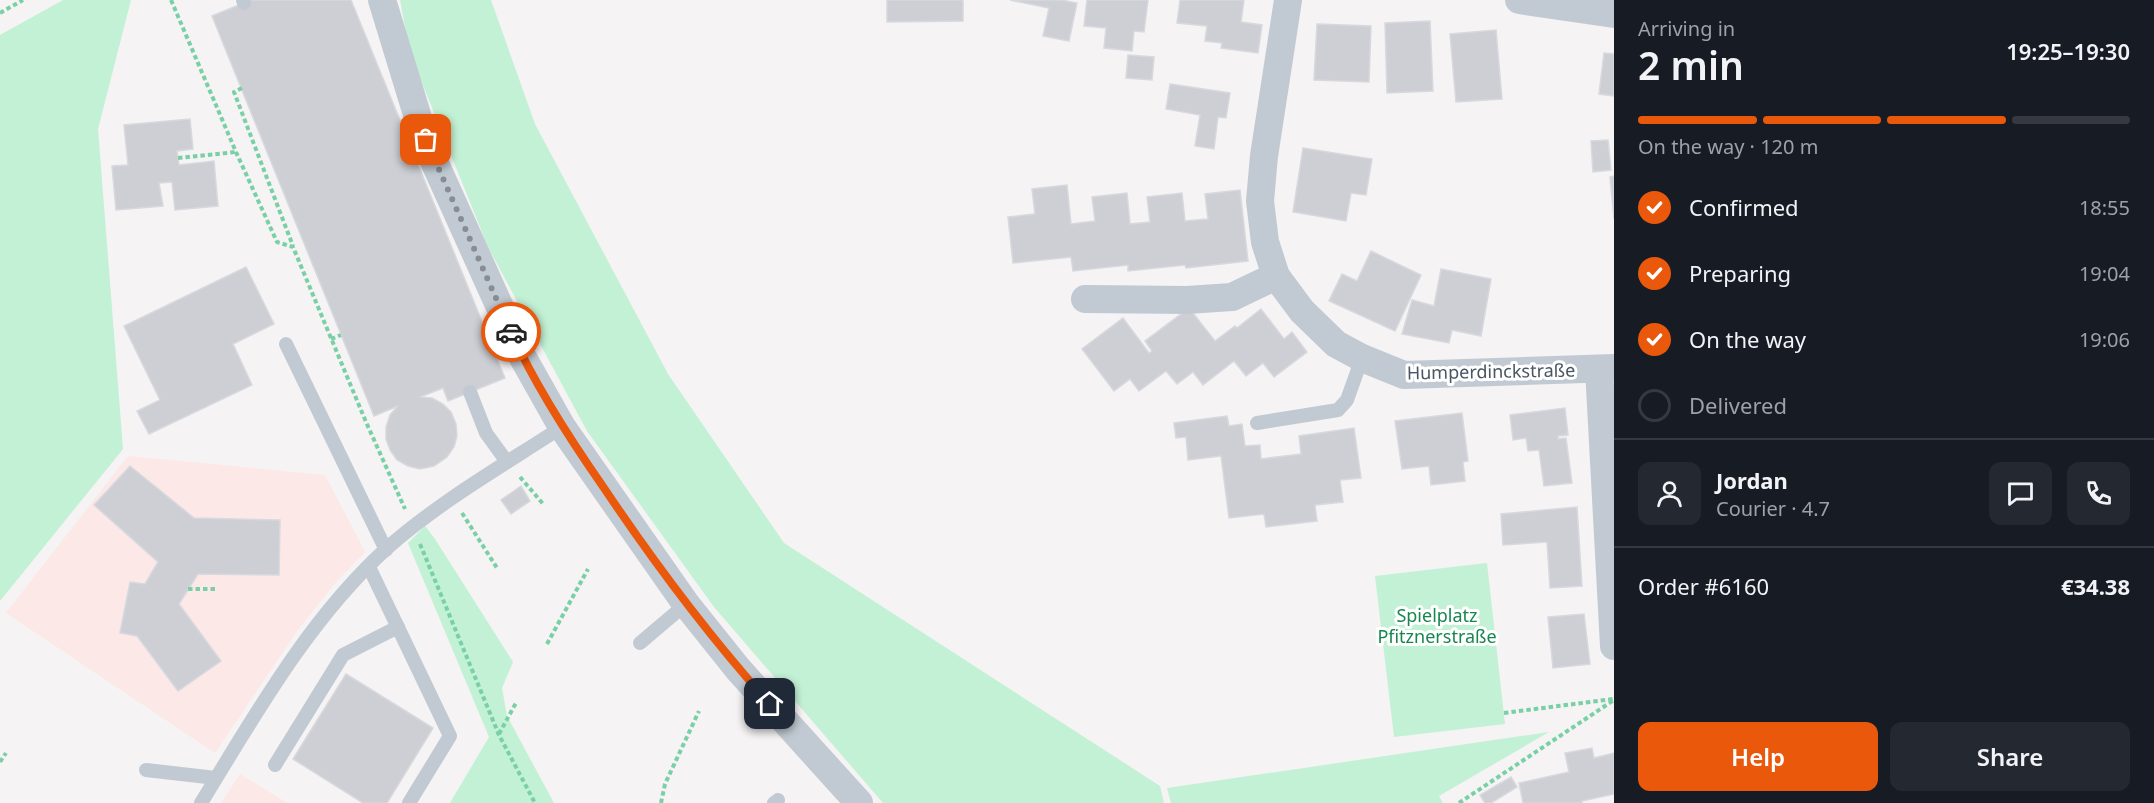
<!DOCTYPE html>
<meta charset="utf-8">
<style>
:root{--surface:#171b24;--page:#242831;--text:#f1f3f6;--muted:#9ea1a6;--line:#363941;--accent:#ea580c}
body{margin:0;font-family:"Noto Sans",sans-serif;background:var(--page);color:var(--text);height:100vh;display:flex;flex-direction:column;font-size:22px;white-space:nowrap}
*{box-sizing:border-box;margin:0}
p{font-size:20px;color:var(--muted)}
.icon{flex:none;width:33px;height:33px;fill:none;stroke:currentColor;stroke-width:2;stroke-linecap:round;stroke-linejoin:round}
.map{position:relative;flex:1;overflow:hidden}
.sheet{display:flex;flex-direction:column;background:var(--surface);width:540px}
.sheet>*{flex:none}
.pin{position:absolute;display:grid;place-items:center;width:51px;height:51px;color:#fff;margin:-26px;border-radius:12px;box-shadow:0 3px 9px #0006}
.courier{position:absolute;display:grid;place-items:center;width:60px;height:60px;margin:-30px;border:4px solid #ea580c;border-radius:50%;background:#fff;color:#222;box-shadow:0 2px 8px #0007}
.headline em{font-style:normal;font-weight:600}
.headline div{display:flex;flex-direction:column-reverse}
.headline{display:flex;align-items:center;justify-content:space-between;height:102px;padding:0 24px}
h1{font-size:39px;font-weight:600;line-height:45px}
.bar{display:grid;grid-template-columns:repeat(4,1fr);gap:9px 6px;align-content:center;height:72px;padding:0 24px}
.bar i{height:8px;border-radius:4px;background:var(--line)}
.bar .on{background:var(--accent)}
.bar p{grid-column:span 4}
.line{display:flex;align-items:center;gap:15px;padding:0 24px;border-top:2px solid var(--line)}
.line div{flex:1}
.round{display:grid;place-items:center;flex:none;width:63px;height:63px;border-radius:12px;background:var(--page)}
ol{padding:0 24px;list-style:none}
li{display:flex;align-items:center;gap:18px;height:66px}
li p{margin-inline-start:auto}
li .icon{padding:6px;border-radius:50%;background:var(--accent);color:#fff;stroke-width:4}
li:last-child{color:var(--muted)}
li i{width:33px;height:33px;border:3px solid var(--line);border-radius:50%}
.cta{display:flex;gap:12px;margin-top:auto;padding:12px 24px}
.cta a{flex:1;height:69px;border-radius:12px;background:var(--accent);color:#fff;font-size:24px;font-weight:600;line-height:69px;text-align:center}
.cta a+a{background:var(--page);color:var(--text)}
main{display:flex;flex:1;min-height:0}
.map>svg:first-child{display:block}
.medical{fill:#fce8e6}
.green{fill:#c3f1d5}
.building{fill:#cdcfd5;stroke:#d7d9de;stroke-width:1.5}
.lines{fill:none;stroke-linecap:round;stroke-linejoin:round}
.path{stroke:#7ad0a6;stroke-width:4;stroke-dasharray:4.5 3;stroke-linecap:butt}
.service{stroke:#c1cad2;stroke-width:14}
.minor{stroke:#c1cad2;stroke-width:28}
.done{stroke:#868d94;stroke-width:6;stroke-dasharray:0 10.8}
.route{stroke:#ea580c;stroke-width:8}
.labels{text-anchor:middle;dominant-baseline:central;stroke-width:6;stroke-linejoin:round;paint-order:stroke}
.street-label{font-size:18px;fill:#4a5661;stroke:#fff}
.park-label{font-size:18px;fill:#17864f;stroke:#fff}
</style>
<main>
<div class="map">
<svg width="1614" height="803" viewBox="0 0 1614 803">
<rect width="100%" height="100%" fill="#f5f3f3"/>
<!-- medical -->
<g class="medical">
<polygon points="128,456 325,475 365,552 336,582 297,631 215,753 6,613"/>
<polygon points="240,774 287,803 221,803"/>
</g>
<!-- green -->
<g class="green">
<polygon points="63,0 131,0 98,129 123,449 0,601 0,35"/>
<polygon points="400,0 491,0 535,124 668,374 784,543 1160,786 1164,803 883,803 714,607 587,431 488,247 410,53"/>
<polygon points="425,526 435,539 513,662 502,688 507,716 554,803 450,803 489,737 408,543"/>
<polygon points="1487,563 1505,724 1394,737 1375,576"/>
<polygon points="1549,732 1439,796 1443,803 1171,803 1167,788"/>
</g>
<!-- building -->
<g class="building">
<polygon points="251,0 351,0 505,378 448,401 443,388 420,397 432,398 443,404 451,412 456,424 457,436 454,447 447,457 434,466 420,469 408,466 397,460 390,450 386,439 386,427 390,415 398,406 374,416 212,16"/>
<polygon points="887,0 963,0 963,21 887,22"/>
<polygon points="1010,0 1062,0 1077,3 1069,41 1043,36 1049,8"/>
<polygon points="1087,0 1148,0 1144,32 1134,31 1132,51 1104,48 1106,28 1084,26"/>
<polygon points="1180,0 1244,0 1241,22 1262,25 1258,53 1221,48 1222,43 1205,41 1207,26 1177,23"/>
<polygon points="1430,21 1433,91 1387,93 1385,23"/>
<polygon points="1317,24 1371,26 1369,82 1314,80"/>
<polygon points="1496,30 1502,99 1456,102 1450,34"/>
<polygon points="1604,53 1614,54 1614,96 1599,94"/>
<polygon points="1128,55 1154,57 1152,80 1126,78"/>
<polygon points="1170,84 1230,93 1226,118 1218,117 1214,149 1195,146 1200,115 1166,109"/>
<polygon points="190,119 193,149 177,151 179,165 214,161 218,206 175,210 172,182 159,183 163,206 116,210 112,166 128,165 124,125"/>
<polygon points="1608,140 1611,170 1593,172 1591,141"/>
<polygon points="1303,148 1372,159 1366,195 1351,193 1346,221 1293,212"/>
<polygon points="1614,176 1614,219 1610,177"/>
<polygon points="1067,185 1071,224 1095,221 1092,197 1127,193 1130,224 1150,222 1147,197 1182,193 1185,221 1208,219 1205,194 1240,190 1248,261 1186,268 1185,265 1128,271 1128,265 1073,271 1071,257 1013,263 1008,217 1035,214 1032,189"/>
<polygon points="1371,251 1421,275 1395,331 1329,301 1342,274 1357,281"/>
<polygon points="246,267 274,324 233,344 252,385 149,434 137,411 160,400 124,326"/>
<polygon points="1441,269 1491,279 1481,336 1452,330 1449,343 1402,334 1412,300 1434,306"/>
<polygon points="1189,308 1215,341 1235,326 1237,328 1261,309 1284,339 1292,332 1307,352 1274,377 1263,363 1246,376 1234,361 1203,385 1193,372 1177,384 1166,371 1139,391 1130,379 1114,391 1082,349 1123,318 1149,353 1152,351 1145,341"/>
<polygon points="1565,408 1568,435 1558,436 1558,439 1566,438 1572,483 1544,486 1539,450 1528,451 1526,438 1513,440 1510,415"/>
<polygon points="1462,413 1468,461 1463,462 1465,481 1431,485 1429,466 1402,469 1395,421"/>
<polygon points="1227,416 1229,426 1242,424 1245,446 1260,445 1261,459 1301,454 1299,436 1354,428 1361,478 1340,480 1343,502 1315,505 1317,521 1266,527 1264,514 1229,518 1221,456 1188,460 1186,437 1176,438 1174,423"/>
<polygon points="130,466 194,518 280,520 279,575 198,574 179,604 221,661 178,691 137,636 120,633 130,582 145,584 158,562 94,505"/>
<polygon points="521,486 530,501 511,514 501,500"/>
<polygon points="1577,507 1582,586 1550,588 1547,542 1503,545 1501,514"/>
<polygon points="1584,614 1590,664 1553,668 1548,617"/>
<polygon points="346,674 433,728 387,803 363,803 293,759"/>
<polygon points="1592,748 1594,758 1614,753 1614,794 1582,801 1582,803 1523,803 1519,783 1569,772 1565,753"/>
<polygon points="1511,777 1517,787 1491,803 1485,803 1480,795"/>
</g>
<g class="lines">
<!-- path -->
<g class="path">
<polyline points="171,0 236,152 277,242 293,247 366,422 405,509"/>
<polyline points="0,13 23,0"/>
<polyline points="242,88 234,92 293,246"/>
<polyline points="178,158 236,152"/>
<polyline points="331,339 341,335"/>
<polyline points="520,477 544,505"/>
<polyline points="462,513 497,568"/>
<polyline points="420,544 499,735 535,803"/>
<polyline points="188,589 216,589"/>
<polyline points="547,644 588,569"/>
<polyline points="1504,713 1613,699"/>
<polyline points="499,734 517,701"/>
<polyline points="0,762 6,753"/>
<polyline points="661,803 665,784 699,711"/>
<polyline points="1459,803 1614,700"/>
</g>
<!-- service -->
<g class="service">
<polyline points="243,0 244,3"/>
<polyline points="286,344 386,550"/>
<polyline points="470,392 486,433 507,462"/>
<polyline points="1257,423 1338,410 1347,400 1362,358"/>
<polyline points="369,567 450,736 409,803"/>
<polyline points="640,643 686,604"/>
<polyline points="275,765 343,655 398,627"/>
<polyline points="146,770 216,778"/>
<path d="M201,803C255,715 309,619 386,549C439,502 502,466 562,427"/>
<polyline points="774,803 778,800"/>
</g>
<!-- minor -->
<g class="minor">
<polyline points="382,0 419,121 433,159 522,356 562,427 686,604 738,669 859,803"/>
<polyline points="1288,0 1264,156 1260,201 1265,242 1276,276 1302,311 1336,344 1362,358 1404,375 1614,368"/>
<polyline points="1519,0 1614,14"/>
<polyline points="1085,299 1187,300 1232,297 1276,276"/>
<polyline points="1599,369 1614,646"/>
</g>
</g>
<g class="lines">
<!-- done -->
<polyline class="done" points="426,140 511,332"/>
<!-- route -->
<path class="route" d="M511,332C536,387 569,438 604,488C655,564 709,636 770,704"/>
</g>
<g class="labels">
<!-- street labels -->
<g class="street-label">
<text transform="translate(1491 371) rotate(-1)">Humperdinckstraße</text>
</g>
<!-- park labels -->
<g class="park-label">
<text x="1437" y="615">Spielplatz<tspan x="1437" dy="21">Pfitznerstraße</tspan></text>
</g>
</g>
</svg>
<div class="pin" style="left:426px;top:140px;background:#ea580c"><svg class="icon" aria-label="bag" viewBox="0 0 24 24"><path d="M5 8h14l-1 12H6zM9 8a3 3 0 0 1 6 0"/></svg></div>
<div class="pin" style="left:770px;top:704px;background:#1f2937"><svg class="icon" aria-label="home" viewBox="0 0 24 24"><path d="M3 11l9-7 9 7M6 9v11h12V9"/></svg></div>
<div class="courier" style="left:511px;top:332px"><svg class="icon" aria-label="car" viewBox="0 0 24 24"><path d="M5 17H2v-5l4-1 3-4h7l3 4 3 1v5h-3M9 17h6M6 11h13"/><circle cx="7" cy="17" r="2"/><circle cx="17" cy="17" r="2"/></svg></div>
</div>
<section class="sheet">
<div class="headline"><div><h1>2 min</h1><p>Arriving in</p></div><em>19:25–19:30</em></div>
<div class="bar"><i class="on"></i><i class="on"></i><i class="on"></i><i></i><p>On the way · 120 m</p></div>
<ol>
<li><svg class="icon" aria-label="check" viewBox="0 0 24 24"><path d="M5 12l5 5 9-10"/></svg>Confirmed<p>18:55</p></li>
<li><svg class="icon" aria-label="check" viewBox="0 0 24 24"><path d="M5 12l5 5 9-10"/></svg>Preparing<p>19:04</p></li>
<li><svg class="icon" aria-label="check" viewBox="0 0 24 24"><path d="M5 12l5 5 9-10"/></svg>On the way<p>19:06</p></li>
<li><i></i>Delivered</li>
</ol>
<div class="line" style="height:108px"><a class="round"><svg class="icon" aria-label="person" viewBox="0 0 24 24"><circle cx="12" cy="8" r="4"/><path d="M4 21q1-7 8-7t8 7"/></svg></a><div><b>Jordan</b><p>Courier · 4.7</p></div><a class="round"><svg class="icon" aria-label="chat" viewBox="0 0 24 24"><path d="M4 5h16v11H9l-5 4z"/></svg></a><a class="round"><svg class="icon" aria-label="phone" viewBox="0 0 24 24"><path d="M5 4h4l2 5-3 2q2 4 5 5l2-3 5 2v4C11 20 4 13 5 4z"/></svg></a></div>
<div class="line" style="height:78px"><div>Order #6160</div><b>€34.38</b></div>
<div class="cta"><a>Help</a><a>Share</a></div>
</section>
</main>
